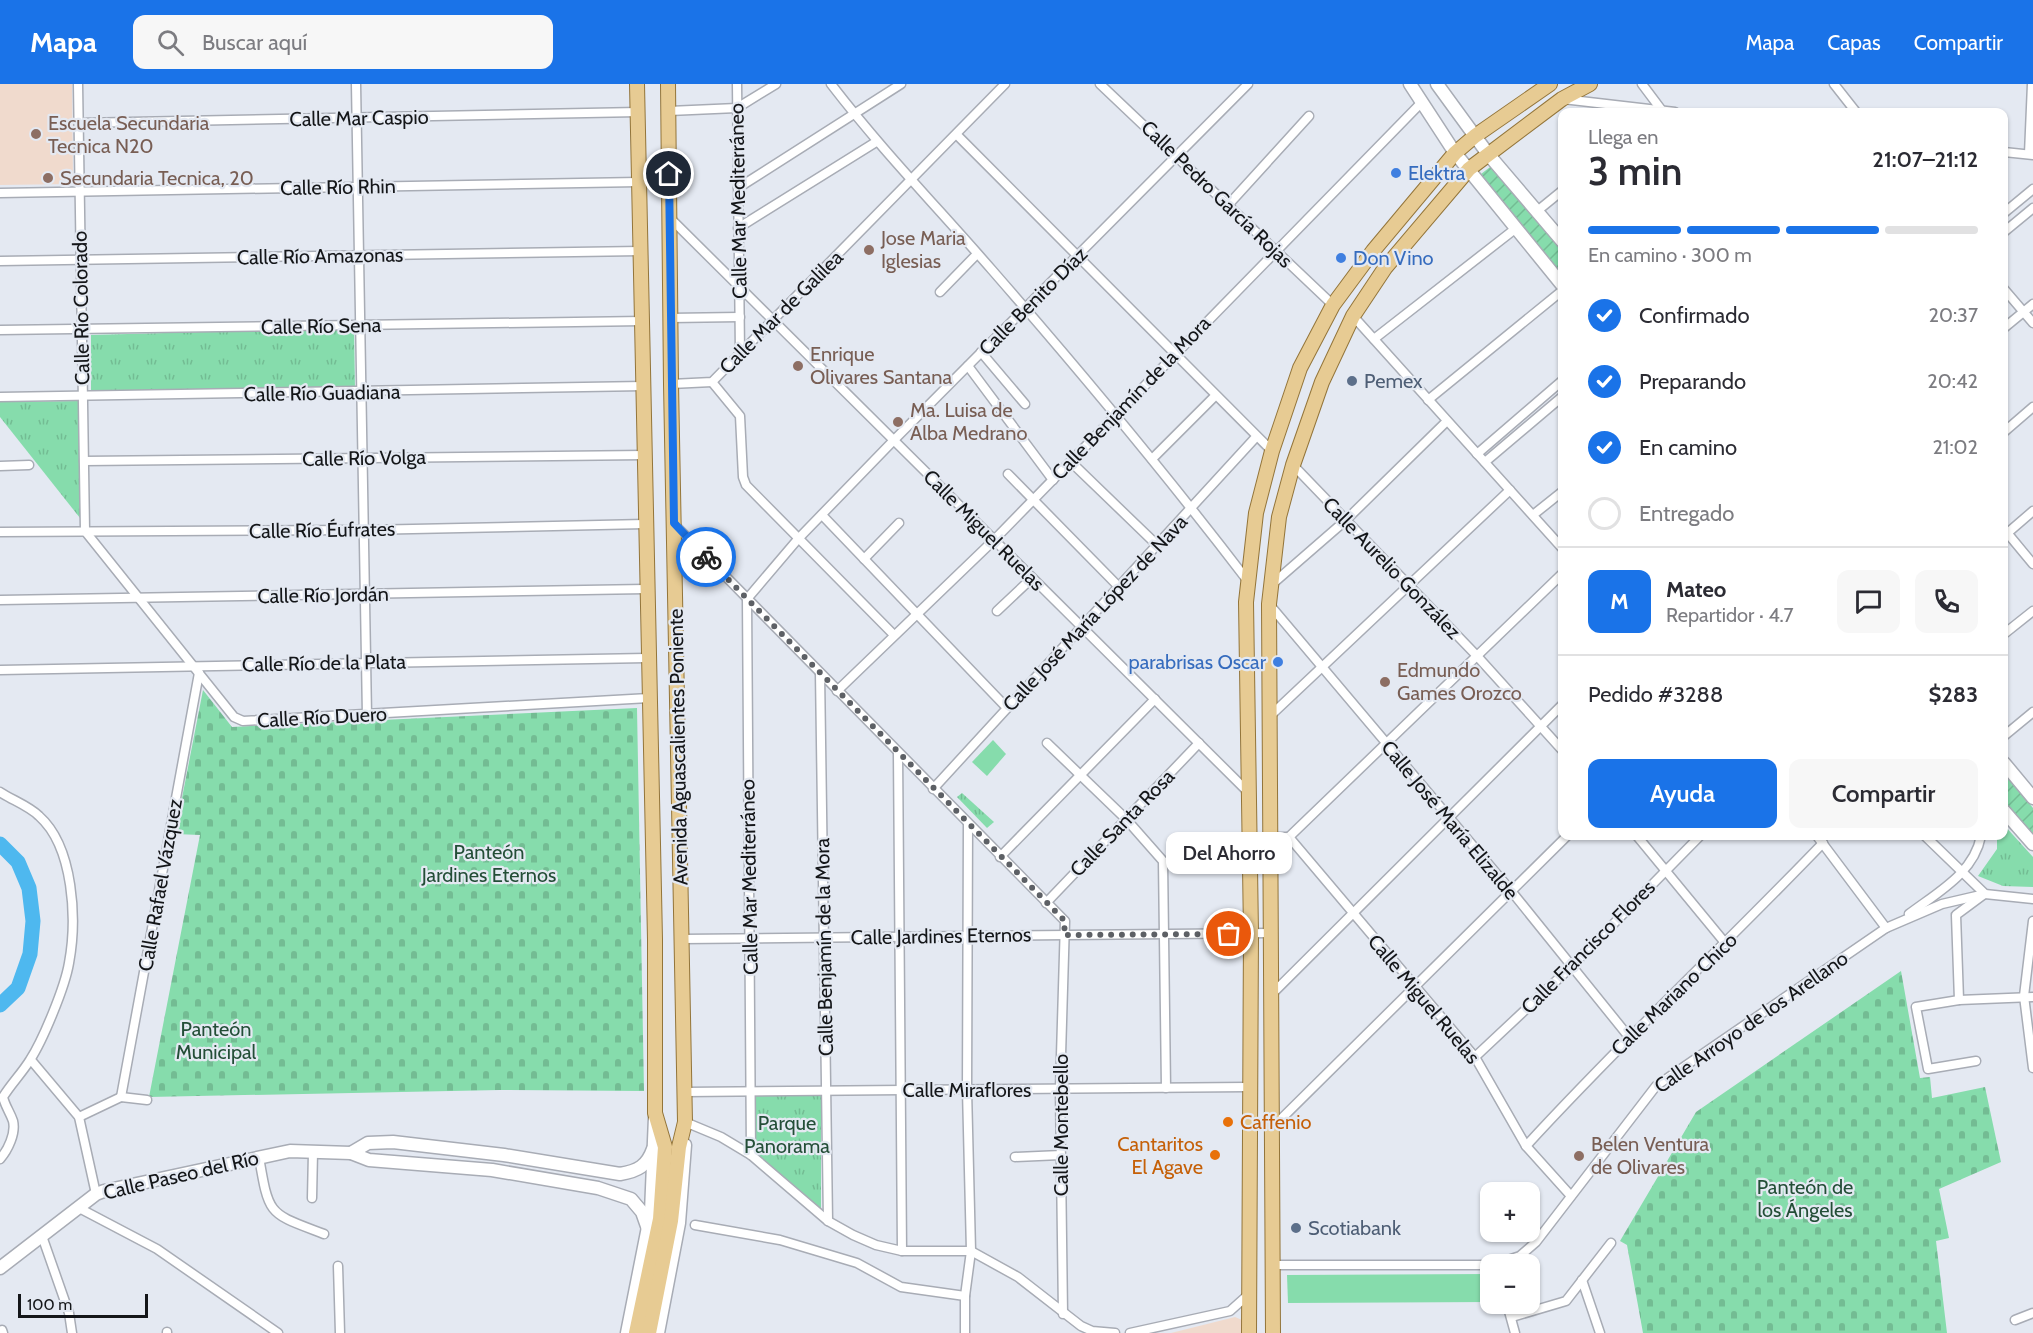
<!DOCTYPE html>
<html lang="es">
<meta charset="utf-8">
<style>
:root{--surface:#fff;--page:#f7f7f7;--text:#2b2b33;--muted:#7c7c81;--line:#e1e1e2;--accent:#1a73e8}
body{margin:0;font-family:Cabin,sans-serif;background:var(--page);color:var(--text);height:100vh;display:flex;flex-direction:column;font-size:22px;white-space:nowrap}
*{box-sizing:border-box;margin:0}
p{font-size:20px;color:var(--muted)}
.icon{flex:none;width:33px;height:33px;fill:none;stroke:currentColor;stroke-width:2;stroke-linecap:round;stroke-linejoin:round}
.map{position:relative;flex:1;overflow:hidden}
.drawer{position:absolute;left:1558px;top:24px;width:450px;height:732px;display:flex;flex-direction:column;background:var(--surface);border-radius:12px;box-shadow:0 2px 4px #0004}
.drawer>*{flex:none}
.buttons{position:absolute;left:1480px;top:1098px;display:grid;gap:12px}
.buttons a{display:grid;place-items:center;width:60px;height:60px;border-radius:12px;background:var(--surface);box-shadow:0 2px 4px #0004;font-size:30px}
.scale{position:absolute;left:18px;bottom:15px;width:130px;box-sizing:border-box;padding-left:6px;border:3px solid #141619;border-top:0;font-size:16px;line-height:21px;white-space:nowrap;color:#141619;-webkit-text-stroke:4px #e4e9f2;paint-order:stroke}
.pin{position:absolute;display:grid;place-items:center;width:51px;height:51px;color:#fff;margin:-26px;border:3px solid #fff;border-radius:50%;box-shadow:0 2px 6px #0007}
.courier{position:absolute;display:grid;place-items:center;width:60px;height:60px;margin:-30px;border:4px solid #1a73e8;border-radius:50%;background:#fff;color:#222;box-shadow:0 2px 8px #0007}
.bubble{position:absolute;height:42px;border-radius:12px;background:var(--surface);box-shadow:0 2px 4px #0004;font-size:20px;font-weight:600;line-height:42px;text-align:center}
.summary em{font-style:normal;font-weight:600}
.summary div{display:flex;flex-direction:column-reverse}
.summary{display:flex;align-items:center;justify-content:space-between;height:102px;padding:0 30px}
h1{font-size:39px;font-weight:600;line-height:45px}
.bar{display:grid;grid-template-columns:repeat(4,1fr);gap:9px 6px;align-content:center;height:72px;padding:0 30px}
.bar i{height:8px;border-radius:4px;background:var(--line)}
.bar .selected{background:var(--accent)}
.bar p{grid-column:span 4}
.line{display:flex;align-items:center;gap:15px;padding:0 30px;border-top:2px solid var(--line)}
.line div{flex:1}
.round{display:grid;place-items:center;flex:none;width:63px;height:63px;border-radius:12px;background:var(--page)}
ol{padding:0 30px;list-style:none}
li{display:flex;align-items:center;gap:18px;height:66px}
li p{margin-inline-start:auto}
li .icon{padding:6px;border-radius:50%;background:var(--accent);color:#fff;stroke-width:4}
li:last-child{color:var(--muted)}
li i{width:33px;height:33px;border:3px solid var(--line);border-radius:50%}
.action{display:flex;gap:12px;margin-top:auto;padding:12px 30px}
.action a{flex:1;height:69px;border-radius:12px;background:var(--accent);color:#fff;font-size:24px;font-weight:600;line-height:69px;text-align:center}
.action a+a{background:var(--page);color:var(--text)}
header{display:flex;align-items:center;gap:36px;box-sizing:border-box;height:84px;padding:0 30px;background:var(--accent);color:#fff}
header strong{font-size:28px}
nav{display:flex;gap:33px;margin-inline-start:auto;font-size:21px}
.search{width:420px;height:54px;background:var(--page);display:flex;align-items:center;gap:15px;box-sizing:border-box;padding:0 21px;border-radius:12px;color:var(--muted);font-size:22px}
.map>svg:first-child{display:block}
.education{fill:#f0dacd}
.cemetery{fill:url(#cemetery-stones)}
.park{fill:url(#park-tufts)}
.garden{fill:url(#garden-furrows)}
.pitch{fill:#86dcac}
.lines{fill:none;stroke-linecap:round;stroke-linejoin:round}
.river{stroke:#4eb8ef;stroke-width:15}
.street-casing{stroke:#a8acb5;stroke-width:11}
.secondary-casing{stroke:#a8acb5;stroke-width:15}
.primary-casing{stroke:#93753a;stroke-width:16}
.street{stroke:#fff;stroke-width:8}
.secondary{stroke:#fff;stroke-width:12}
.primary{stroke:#e7cb93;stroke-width:14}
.done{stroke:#5d6065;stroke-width:6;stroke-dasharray:0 10.8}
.route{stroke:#1a73e8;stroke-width:8}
.education-dot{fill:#8d6e63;stroke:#e4e9f2;stroke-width:2}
.shop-dot{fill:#3f7fe0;stroke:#e4e9f2;stroke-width:2}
.service-dot{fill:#5c6f8a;stroke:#e4e9f2;stroke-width:2}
.food-dot{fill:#e8710a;stroke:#e4e9f2;stroke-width:2}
.labels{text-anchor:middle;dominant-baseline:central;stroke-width:4.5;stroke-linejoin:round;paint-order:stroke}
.street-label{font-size:20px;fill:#141619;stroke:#e4e9f2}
.education-label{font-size:20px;fill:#785e54;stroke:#e4e9f2;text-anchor:start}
.shop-label{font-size:20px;fill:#366cbe;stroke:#e4e9f2;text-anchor:start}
.service-label{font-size:20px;fill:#4e5e75;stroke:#e4e9f2;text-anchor:start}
.park-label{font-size:20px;fill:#234e37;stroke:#e4e9f2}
.food-label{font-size:20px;fill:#c56008;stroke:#e4e9f2;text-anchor:start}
</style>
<header>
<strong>Mapa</strong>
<div class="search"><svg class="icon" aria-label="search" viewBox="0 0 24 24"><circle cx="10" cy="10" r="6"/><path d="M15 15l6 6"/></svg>Buscar aquí</div>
<nav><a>Mapa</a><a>Capas</a><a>Compartir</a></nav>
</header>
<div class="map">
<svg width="2033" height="1249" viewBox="0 0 2033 1249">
<defs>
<pattern id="cemetery-stones" width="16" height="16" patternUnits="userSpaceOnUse" patternTransform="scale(1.5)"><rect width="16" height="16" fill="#86dcac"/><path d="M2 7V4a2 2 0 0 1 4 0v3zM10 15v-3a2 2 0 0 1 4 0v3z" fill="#73bc93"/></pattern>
<pattern id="park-tufts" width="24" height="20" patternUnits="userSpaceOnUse" patternTransform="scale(1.5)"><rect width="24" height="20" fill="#86dcac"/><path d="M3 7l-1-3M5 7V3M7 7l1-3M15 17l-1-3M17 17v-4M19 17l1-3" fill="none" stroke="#73bc93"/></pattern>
<pattern id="garden-furrows" width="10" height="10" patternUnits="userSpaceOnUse" patternTransform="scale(1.5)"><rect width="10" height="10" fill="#86dcac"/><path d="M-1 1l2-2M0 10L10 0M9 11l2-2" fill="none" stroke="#73bc93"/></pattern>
</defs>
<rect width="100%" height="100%" fill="#e4e9f2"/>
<!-- education -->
<g class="education">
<polygon points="0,0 72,0 73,100 0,101"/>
<polygon points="1235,1233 1242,1236 1242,1249 1171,1249"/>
</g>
<!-- cemetery -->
<g class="cemetery">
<polygon points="203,606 232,643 637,624 644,1007 500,1006 149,1013 200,751 175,750"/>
<polygon points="1901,887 1920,994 1930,993 1932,1014 1985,1003 2001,1078 1939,1105 1949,1154 1936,1157 1947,1249 1643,1249 1627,1161 1620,1157 1696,1028"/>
</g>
<!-- park -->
<g class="park">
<polygon points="354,244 355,305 91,307 91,251"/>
<polygon points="79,317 80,434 0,333 0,318"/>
<polygon points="962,709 994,738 987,744 957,713"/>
<polygon points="2004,741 2033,773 2033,803 2003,802 1978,792 1997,765 1997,752 2004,752"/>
<polygon points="756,1009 821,1010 821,1125 756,1069"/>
</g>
<!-- garden -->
<g class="garden">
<polygon points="1494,80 1563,163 1563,192 1481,90"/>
<polygon points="2004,688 2033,724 2033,751 2004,717"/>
</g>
<!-- pitch -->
<g class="pitch">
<polygon points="993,656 1006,670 987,692 972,678"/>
<polygon points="1489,1190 1491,1218 1288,1219 1287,1191"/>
</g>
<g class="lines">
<!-- river -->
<polyline class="river" points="0,760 18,778 29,804 33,837 30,870 18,904 0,921"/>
<defs>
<g id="street">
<polyline points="78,0 85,447 234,633 243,637 649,614"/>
<polyline points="356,0 367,632"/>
<polyline points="737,0 740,269"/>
<path d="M831,0C881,65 938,124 992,186C1080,287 1166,390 1247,496"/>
<polyline points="1100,0 1333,221"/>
<polyline points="1642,0 1663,28"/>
<polyline points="1834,0 1856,28"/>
<polyline points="1563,15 1675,28"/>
<polyline points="669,27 737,24 776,0"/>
<polyline points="79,39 639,28"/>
<polyline points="957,51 1272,367"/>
<polyline points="2004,68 2033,71"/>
<polyline points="2029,70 2032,0"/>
<polyline points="738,104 901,0"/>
<polyline points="0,109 639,98"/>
<polyline points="1229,120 1309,32"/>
<polyline points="1536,128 1563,106"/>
<polyline points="2004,129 2033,105"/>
<polyline points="669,133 1248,708"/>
<polyline points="738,144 876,58"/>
<polyline points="2004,148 2033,124"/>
<polyline points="0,177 641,167"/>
<polyline points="2004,205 2033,239"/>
<polyline points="940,208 977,170"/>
<polyline points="1353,232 1563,465"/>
<polyline points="670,234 740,233"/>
<polyline points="2004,244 2033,220"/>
<polyline points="0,246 643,237"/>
<polyline points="1374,255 1515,145"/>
<polyline points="981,268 1025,320"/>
<polyline points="968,282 1053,396"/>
<polyline points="712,298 740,332 743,393 746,401 894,551"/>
<polyline points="671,300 712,298 1005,0"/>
<polyline points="0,313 644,302"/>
<polyline points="1428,316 1563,206"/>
<polyline points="2004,348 2033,323"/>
<polyline points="1477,370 1563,296"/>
<polyline points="1152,375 1215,312"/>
<polyline points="84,377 645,371"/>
<polyline points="1071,378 1157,461"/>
<polyline points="1485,378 1563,312"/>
<polyline points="1293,381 1477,572 1563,667"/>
<polyline points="0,382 29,381"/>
<polyline points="1008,390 1119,503"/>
<polyline points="822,431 1007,624"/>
<polyline points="1533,431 1563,407"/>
<polyline points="674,440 1065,837 1060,1005 1063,1230"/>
<polyline points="2004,445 2033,480"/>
<polyline points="0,448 364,446 645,440"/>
<polyline points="2004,452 2033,427"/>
<polyline points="864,475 899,439"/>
<polyline points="1270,502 1346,436 1447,337"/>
<polyline points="0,516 646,505"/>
<polyline points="1269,520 1512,808 1629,953"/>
<polyline points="997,527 1032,494"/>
<polyline points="2004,550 2033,527"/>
<polyline points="0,586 647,574"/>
<polyline points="820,589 828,1137"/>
<polyline points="837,607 994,456 1422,18"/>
<polyline points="1270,632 1510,406"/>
<polyline points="2004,652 2033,628"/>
<polyline points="1047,659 1126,735 1163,777 1166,1004"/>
<polyline points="898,669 902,1167"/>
<polyline points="933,705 1256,353"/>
<path d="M0,708C12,716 29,722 39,732C74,763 77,836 69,879C65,903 43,956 30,976C22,989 11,1000 3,1013C5,1022 10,1028 13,1037C16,1049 8,1066 0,1075"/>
<polyline points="1637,752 1726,860"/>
<polyline points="1817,752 1886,844"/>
<polyline points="1925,752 1985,810 2033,815"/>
<polyline points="1272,753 1289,753"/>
<polyline points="1289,753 1475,973 1526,1062 1571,1112"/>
<polyline points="1289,753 1563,489"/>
<polyline points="1000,773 1155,615"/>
<polyline points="1046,819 1199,659"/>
<path d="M1909,830C1938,808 1974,789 1981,752"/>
<polyline points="2033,837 2024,912 2033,984"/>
<polyline points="682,855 1271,849"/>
<polyline points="1271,911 1563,620"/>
<polyline points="1959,916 1956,831 1983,811"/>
<polyline points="1475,973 1572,882 1700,752"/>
<polyline points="31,976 79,1033 96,1110"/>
<polyline points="1976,977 1928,985 1916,923 1959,916 2033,913"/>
<polyline points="685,1008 1248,1003"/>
<polyline points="121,1013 199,589"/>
<polyline points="121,1013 147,1016"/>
<polyline points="79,1033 121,1013"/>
<polyline points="685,1038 721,1053 751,1071 828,1137 853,1151 876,1161 902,1167 971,1167 1018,1193 1081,1242 1092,1247 1115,1249"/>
<polyline points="1272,1044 1567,752"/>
<path d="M1526,1062C1622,957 1725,861 1823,759"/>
<polyline points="751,1071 747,515 798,455 894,356 1248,0"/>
<path d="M259,1073C269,1133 269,1129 324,1150"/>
<polyline points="1015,1073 1061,1071"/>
<polyline points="312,1114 313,1068"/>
<polyline points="79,1124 157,1165 278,1249"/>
<polyline points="695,1141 780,1156 857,1179 901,1203 965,1212"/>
<polyline points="42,1152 69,1229 72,1249"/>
<polyline points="1496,1180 1520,1172 1536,1158 1656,1002 1886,844 1942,820 1985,810"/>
<polyline points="1272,1181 1491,1181"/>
<polyline points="338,1182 340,1249"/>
<polyline points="1582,1196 1600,1249"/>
<polyline points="1507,1220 1515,1249"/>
<polyline points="1512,1233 1566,1217 1611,1159"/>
<polyline points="2015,1236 2033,1229"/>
<polyline points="2,1246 3,1249"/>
<polyline points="167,1249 167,1248"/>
<polyline points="965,1249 965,1212 971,1167 967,1006 968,740"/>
<polyline points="1130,1249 1230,1227 1249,1210"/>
</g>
<g id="secondary">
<polyline points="1410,0 1455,69 1563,202"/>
<polyline points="1437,0 1488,70 1563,158"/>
<polyline points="2004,679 2033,714"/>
<polyline points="2004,727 2033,760"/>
<path d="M351,1069L368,1059L393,1058L504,1071L620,1090C638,1087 647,1082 653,1065"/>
<polyline points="0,1184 96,1110 104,1107 290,1067 351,1069 369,1076 492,1086 598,1104 631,1115 642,1128 648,1145"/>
<polyline points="627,1249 651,1128 655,1033"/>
<polyline points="658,1249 679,1139 685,1061"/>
</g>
<g id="primary">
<polyline points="636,1249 660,1135 665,1063 655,1029 655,855 637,0"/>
<polyline points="649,1249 671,1137 679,1063 685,1038 671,300 668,0"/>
<polyline points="1249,1249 1251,849 1246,518 1256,429 1272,367 1300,284 1333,221 1373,167 1455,69 1475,52 1550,0"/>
<polyline points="1273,1249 1269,520 1279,433 1293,381 1322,298 1353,232 1385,184 1469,85 1562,15 1590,0"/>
</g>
</defs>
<!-- street casing -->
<use href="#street" class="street-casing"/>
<!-- secondary casing -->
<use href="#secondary" class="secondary-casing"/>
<!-- primary casing -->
<use href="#primary" class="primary-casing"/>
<!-- street -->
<use href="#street" class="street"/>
<!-- secondary -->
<use href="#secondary" class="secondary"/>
<!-- primary -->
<use href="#primary" class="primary"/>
</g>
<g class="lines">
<!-- done -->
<polyline class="done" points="706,473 1065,837 1064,851 1229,850"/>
<!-- route -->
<polyline class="route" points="669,90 674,439 706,473"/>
</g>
<!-- markers -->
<g class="education-dot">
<circle cx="36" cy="50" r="6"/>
<circle cx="48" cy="94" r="6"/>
<circle cx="869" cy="166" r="6"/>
<circle cx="798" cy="282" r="6"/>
<circle cx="898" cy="338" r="6"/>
<circle cx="1385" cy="598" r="6"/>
<circle cx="1579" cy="1072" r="6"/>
</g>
<g class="shop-dot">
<circle cx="1396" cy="89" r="6"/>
<circle cx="1341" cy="174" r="6"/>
<circle cx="1278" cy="578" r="6"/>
</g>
<g class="service-dot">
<circle cx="1352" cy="297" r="6"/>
<circle cx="1296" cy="1144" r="6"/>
</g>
<g class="food-dot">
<circle cx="1228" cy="1038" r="6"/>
<circle cx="1215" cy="1071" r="6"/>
</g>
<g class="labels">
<!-- street labels -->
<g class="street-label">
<text transform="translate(359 34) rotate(-1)">Calle Mar Caspio</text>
<text transform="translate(338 103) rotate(-1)">Calle Río Rhin</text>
<text transform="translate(1217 110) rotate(44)">Calle Pedro García Rojas</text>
<text transform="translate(738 117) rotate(-91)">Calle Mar Mediterráneo</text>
<text transform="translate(320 172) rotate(-1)">Calle Río Amazonas</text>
<text transform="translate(1033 217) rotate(-45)">Calle Benito Díaz</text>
<text transform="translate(81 224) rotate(-91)">Calle Río Colorado</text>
<text transform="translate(781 228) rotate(-45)">Calle Mar de Galilea</text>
<text transform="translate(321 242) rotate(-1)">Calle Río Sena</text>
<text transform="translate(322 309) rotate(-1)">Calle Río Guadiana</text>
<text transform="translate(1131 314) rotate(-46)">Calle Benjamín de la Mora</text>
<text transform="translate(364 374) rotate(-1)">Calle Río Volga</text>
<text transform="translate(322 446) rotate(-1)">Calle Río Éufrates</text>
<text transform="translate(984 446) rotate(45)">Calle Miguel Ruelas</text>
<text transform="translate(1392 484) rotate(46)">Calle Aurelio González</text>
<text transform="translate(323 511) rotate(-1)">Calle Río Jordán</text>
<text transform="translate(1095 529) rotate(-47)">Calle José María López de Nava</text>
<text transform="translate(324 579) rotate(-1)">Calle Río de la Plata</text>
<text transform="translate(322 633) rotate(-3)">Calle Río Duero</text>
<text transform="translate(678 663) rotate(-91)">Avenida Aguascalientes Poniente</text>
<text transform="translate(1450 736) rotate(50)">Calle José María Elizalde</text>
<text transform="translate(1122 739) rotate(-46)">Calle Santa Rosa</text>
<text transform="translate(749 793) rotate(-91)">Calle Mar Mediterráneo</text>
<text transform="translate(160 801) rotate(-80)">Calle Rafael Vázquez</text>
<text transform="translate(941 852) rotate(-1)">Calle Jardines Eternos</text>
<text transform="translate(824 863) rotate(-91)">Calle Benjamín de la Mora</text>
<text transform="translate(1588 863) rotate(-45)">Calle Francisco Flores</text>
<text transform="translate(1674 910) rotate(-44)">Calle Mariano Chico</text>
<text transform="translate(1424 915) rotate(50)">Calle Miguel Ruelas</text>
<text transform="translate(1751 938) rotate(-35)">Calle Arroyo de los Arellano</text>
<text x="967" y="1006">Calle Miraflores</text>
<text transform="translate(1061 1041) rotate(-90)">Calle Montebello</text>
<text transform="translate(181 1091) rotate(-13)">Calle Paseo del Río</text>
</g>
<!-- education labels -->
<g class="education-label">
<text x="48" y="39">Escuela Secundaria<tspan x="48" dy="23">Tecnica N20</tspan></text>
<text x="60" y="94">Secundaria Tecnica, 20</text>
<text x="881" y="154">Jose Maria<tspan x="881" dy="23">Iglesias</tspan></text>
<text x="810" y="270">Enrique<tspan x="810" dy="23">Olivares Santana</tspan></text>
<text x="910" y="326">Ma. Luisa de<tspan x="910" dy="23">Alba Medrano</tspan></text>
<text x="1397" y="586">Edmundo<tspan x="1397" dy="23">Games Orozco</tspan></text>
<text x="1591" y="1060">Belen Ventura<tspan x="1591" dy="23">de Olivares</tspan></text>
</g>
<!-- shop labels -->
<g class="shop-label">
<text x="1408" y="89">Elektra</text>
<text x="1353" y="174">Don Vino</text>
<text x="1266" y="578" text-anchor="end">parabrisas Oscar</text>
</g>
<!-- service labels -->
<g class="service-label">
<text x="1364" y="297">Pemex</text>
<text x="1308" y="1144">Scotiabank</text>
</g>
<!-- park labels -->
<g class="park-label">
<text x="489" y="768">Panteón<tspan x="489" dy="23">Jardines Eternos</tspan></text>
<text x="216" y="945">Panteón<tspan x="216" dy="23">Municipal</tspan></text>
<text x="787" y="1039">Parque<tspan x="787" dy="23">Panorama</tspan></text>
<text x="1805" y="1103">Panteón de<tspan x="1805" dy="23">los Ángeles</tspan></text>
</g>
<!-- food labels -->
<g class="food-label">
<text x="1240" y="1038">Caffenio</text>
<text x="1203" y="1060" text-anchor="end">Cantaritos<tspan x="1203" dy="23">El Agave</tspan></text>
</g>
</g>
</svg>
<div class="buttons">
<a>+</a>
<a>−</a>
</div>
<div class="scale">100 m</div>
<div class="pin" style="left:1229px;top:850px;background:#ea580c"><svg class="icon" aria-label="bag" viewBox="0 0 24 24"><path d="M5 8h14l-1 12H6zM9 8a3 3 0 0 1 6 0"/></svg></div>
<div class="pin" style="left:669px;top:90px;background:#1f2937"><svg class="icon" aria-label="home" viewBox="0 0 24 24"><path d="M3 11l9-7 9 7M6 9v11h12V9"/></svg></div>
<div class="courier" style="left:706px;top:473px"><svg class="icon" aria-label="bike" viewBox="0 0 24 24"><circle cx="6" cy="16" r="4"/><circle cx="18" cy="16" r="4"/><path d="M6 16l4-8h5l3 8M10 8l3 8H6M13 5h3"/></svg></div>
<div class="bubble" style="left:1166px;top:748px;width:126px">Del Ahorro</div>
<section class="drawer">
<div class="summary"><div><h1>3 min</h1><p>Llega en</p></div><em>21:07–21:12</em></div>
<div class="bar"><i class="selected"></i><i class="selected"></i><i class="selected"></i><i></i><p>En camino · 300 m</p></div>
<ol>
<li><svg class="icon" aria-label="check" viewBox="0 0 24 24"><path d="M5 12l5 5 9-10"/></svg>Confirmado<p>20:37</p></li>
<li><svg class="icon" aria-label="check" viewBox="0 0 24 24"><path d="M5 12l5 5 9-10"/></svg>Preparando<p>20:42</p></li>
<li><svg class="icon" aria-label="check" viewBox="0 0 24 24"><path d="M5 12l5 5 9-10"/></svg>En camino<p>21:02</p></li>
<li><i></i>Entregado</li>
</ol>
<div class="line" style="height:108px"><b class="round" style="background:var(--accent);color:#fff">M</b><div><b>Mateo</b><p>Repartidor · 4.7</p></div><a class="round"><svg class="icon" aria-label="chat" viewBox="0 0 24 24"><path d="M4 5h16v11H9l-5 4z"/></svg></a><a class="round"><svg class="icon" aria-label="phone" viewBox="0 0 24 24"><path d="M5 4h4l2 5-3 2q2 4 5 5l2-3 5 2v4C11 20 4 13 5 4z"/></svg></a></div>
<div class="line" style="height:78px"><div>Pedido #3288</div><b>$283</b></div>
<div class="action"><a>Ayuda</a><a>Compartir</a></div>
</section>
</div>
